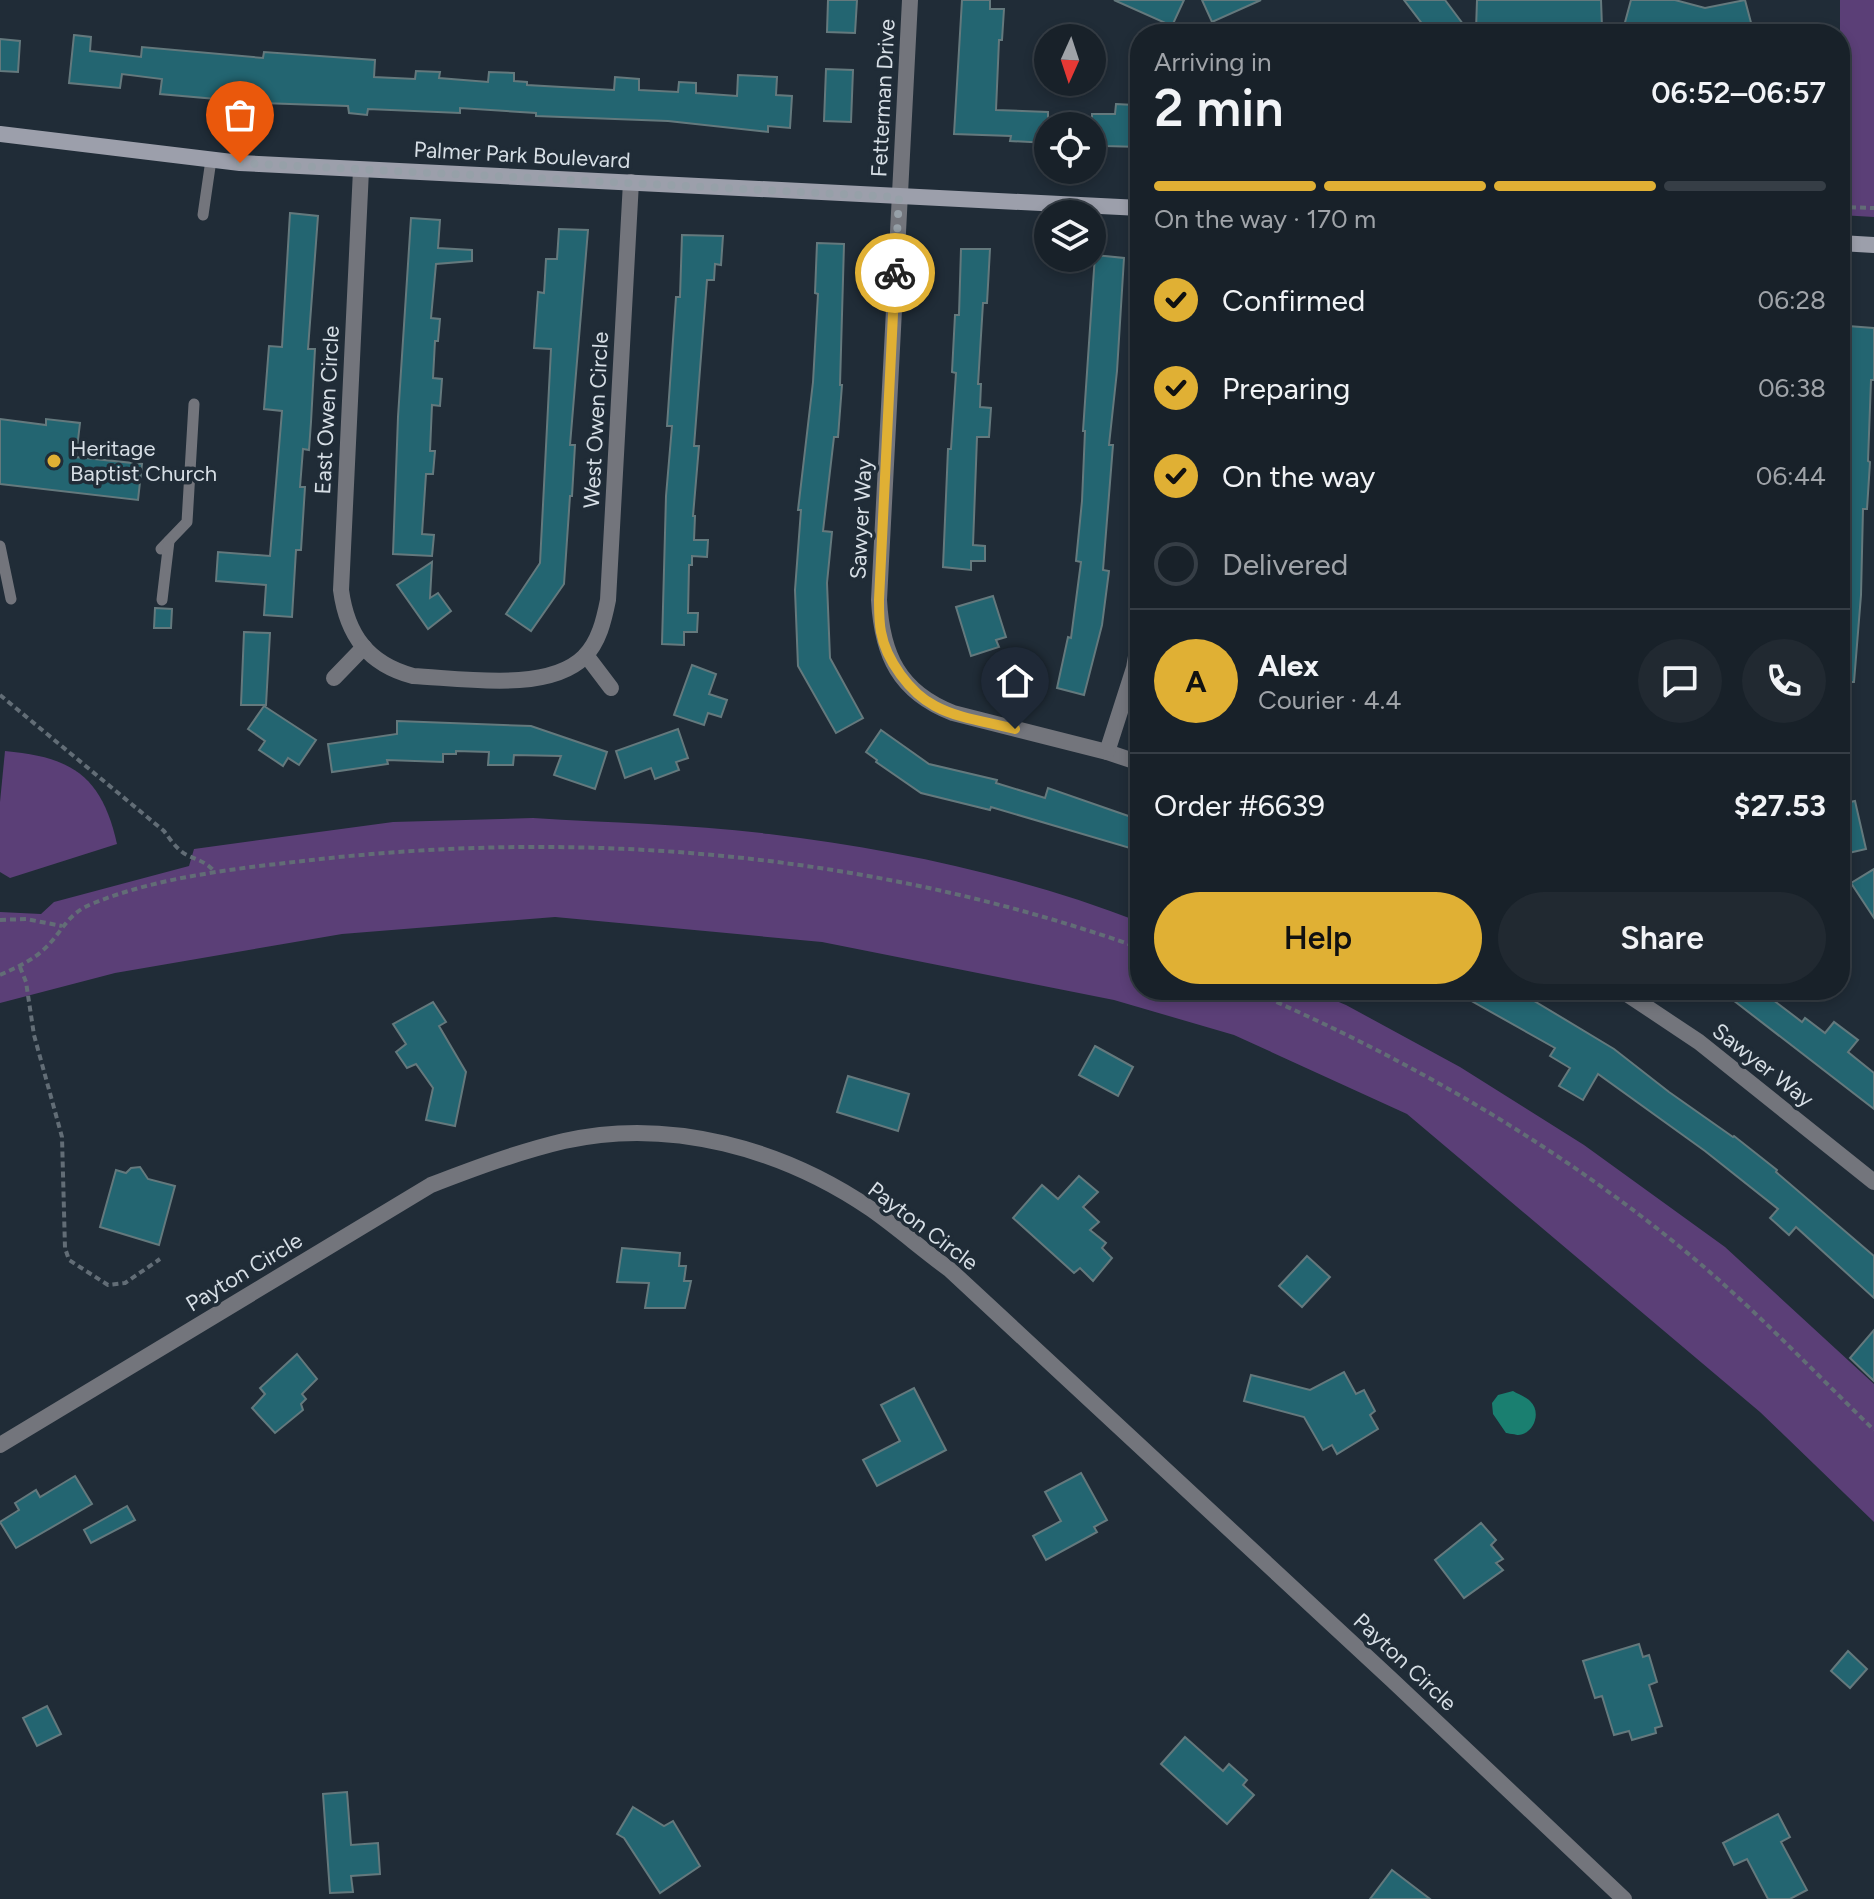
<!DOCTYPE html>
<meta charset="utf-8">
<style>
:root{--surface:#182129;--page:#212931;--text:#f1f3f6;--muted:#9fa3a8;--line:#363e46;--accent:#e0b034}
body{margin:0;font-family:Figtree,sans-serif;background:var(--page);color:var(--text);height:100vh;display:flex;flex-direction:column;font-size:30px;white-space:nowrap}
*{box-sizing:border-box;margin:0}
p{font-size:26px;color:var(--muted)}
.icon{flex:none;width:44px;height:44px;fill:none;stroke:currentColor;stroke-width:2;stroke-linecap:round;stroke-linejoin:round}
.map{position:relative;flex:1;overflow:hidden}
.panel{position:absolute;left:1130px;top:24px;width:720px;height:976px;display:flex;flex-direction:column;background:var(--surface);border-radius:32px;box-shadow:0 4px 12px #0003,0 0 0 2px var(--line)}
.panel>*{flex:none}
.needle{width:52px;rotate:183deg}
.fabs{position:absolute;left:1034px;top:24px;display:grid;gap:16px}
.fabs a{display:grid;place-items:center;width:72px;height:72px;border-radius:50%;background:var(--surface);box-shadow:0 4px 12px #0003,0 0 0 2px var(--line);font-size:40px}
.pin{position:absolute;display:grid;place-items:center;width:68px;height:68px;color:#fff;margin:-82px -34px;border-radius:50% 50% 50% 0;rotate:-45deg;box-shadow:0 0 8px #0007}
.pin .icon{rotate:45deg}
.courier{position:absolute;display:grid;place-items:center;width:80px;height:80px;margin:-40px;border:6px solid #e0b034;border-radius:50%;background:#fff;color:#222;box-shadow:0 2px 10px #0007}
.overview em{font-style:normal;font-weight:600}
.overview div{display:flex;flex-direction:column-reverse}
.overview{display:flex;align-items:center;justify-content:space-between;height:136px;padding:0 24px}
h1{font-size:52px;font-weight:600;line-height:60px}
.bar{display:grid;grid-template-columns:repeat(4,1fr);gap:12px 8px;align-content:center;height:96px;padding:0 24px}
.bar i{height:10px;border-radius:6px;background:var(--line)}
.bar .on{background:var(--accent)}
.bar p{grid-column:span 4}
.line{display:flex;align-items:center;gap:20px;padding:0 24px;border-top:2px solid var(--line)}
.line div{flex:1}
.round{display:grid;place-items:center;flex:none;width:84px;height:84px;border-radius:42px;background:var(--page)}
ol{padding:0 24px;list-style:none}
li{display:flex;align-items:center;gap:24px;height:88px}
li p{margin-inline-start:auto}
li .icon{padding:8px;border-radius:50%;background:var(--accent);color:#111;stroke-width:4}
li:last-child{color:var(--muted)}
li i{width:44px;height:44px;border:4px solid var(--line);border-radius:50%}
.cta{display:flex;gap:16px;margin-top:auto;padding:16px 24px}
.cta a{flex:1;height:92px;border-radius:48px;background:var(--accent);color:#111;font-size:32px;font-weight:600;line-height:92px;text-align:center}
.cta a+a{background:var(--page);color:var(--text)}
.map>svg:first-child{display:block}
.green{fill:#5b3f77}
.water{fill:#1a7f70}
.building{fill:#236571;stroke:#64797d;stroke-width:2}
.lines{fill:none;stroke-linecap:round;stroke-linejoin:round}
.path{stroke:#626d76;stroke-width:4;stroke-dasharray:6 4;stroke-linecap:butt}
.service{stroke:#73757c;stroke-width:11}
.minor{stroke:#73757c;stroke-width:16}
.secondary{stroke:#9c9fab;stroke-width:16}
.done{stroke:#96a0a8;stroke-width:8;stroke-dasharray:0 14.4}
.route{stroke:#e0b034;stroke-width:10}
.poi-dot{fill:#e0b034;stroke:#202c37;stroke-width:3}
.labels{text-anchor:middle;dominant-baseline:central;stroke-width:7;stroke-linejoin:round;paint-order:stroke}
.street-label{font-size:22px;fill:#d6dee5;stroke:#202c37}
.poi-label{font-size:22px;fill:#d6dee5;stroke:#202c37;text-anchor:start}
</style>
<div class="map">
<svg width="1874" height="1899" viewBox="0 0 1874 1899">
<rect width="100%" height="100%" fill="#202c37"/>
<!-- green -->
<g class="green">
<polygon points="1840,0 1874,0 1874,217 1840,215"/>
<path d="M5,751C73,757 102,777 117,844L10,878L0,872V802Z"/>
<path d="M533,818C611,823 691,824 769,834C894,849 1022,876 1140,922V990H1310L1346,1005L1460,1067L1584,1145L1725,1247L1874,1384V1522L1760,1412L1407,1114L1234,1035L1114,1000L822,942L555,917L342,934L115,973L0,1003V912L41,914L54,902L189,866L194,849L393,822Z"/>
</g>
<!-- water -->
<path class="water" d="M1513,1391C1518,1394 1526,1397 1530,1401C1542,1412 1534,1434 1518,1435C1518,1435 1506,1433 1506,1433L1493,1414L1492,1403L1498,1395Z"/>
<!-- building -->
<g class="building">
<polygon points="828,0 857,0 855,33 827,32"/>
<polygon points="962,0 990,0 990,9 1004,9 1002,40 999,40 996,110 1048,112 1048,143 1010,141 1011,136 954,134"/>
<polygon points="1114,0 1184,0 1172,26"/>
<polygon points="1202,0 1261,0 1212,22"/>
<polygon points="1404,0 1445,0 1463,24 1449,34 1430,34"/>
<polygon points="1477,0 1601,0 1602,27 1543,30 1543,32 1525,31 1525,34 1476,30"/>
<polygon points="1631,0 1675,0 1705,8 1745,0 1754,34 1629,34 1631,26 1624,26"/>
<polygon points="74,35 91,37 90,51 141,57 142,47 263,58 264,52 375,60 374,77 415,79 416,71 440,72 439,78 488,82 489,72 514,73 514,81 527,82 527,85 614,90 615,77 639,79 639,90 678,92 679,82 696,83 696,93 737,96 738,75 777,77 776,95 792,96 790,128 768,126 768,132 668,121 536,116 536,113 460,108 460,113 368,109 367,115 349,113 348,106 261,103 160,94 162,79 122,74 120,88 69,83"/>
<polygon points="0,39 20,41 18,72 0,71"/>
<polygon points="826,69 853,70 851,122 824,121"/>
<polygon points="1116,104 1134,105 1133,118 1140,118 1140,147 1105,146 1105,139 1092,138 1092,114 1115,114"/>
<polygon points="290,213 318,216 308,349 315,349 311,422 309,450 303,449 300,487 305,487 301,550 296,550 292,617 264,615 266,585 216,581 218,552 270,556 282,411 264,409 269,346 282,347"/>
<polygon points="411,218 440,220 438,248 472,250 472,261 436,264 431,318 440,319 438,341 435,341 433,378 442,379 440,406 432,405 430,451 435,451 433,474 426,474 422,534 434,535 432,556 393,554 398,417"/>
<polygon points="559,229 588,230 570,445 575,445 572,496 570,496 564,584 531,631 506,614 540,563 551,349 534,348 538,292 544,293 546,259 557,259"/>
<polygon points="682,235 723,236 721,265 715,264 714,280 707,280 694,446 699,446 693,516 695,516 694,540 708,540 707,557 692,556 692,565 689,565 688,613 698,613 697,632 684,632 684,645 662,644 666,496 672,426 667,426 676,297 680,297"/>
<polygon points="817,243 844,244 840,385 842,385 838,437 834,437 823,531 832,532 827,583 830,658 863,718 836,733 798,666 795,590 801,510 798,510 813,382 818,294 815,293"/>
<polygon points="961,249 990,249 987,303 983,303 978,384 981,384 980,407 991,408 989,437 977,437 973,545 985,546 985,561 971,561 971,570 943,567 948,449 951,449 956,373 952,372 955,315 959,315"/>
<polygon points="1095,255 1124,258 1117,371 1109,445 1113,445 1103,570 1109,571 1102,625 1084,695 1057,688 1068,637 1071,638 1081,562 1076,561 1082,501 1085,431 1083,431"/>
<polygon points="1848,326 1874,328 1874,380 1871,380 1868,461 1870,462 1867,509 1863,509 1861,595 1854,682 1840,682 1840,416"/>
<polygon points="0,419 46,425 46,419 80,423 76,457 142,464 138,500 0,484"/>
<polygon points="432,562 430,598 438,593 451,611 428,629 397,585"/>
<polygon points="993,596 1006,637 996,640 999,647 971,656 956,607"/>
<polygon points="155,608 172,609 171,628 154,628"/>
<polygon points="244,632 270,633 266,705 241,705"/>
<polygon points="692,665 716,674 709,694 727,700 721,717 708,713 704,725 674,715"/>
<polygon points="264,706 316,740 299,765 288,758 283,766 259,750 265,741 248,729"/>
<polygon points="397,721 531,726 607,752 595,789 554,775 561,756 514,755 513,765 488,765 489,752 456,751 456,754 443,754 443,762 387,760 388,764 332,772 328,744 397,734"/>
<polygon points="678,729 688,758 676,762 679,770 655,779 651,768 625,778 616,751"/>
<polygon points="881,730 929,764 997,780 996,783 1045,798 1048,788 1140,820 1140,851 991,807 990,810 921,793 876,762 877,760 866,752"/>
<polygon points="1855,801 1866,849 1840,855 1840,804"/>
<polygon points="1874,869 1874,918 1851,883"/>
<polygon points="1452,990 1516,990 1614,1049 1669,1092 1733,1137 1734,1136 1777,1170 1776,1172 1874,1256 1874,1298 1796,1227 1789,1235 1770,1218 1778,1209 1705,1151 1598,1074 1583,1100 1559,1086 1570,1068 1550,1056 1555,1048"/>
<polygon points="1720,990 1760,990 1802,1022 1805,1018 1825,1033 1834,1022 1858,1040 1848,1052 1874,1073 1874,1109"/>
<polygon points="433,1002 446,1022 439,1026 466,1072 455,1126 426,1120 433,1088 416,1064 407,1068 396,1052 406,1044 393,1024"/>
<polygon points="1095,1046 1133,1067 1118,1096 1079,1075"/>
<polygon points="848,1076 909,1094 898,1131 837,1112"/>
<polygon points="140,1167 148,1179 175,1186 159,1245 100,1227 116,1170 126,1173 131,1168"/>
<polygon points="1079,1176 1098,1192 1083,1207 1099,1222 1090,1230 1106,1243 1102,1248 1112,1258 1093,1281 1080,1268 1074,1273 1013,1218 1042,1185 1058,1199"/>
<polygon points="622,1248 680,1253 679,1266 686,1266 684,1281 691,1281 685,1308 645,1308 649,1283 617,1282"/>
<polygon points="1307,1256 1330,1277 1302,1307 1279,1286"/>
<polygon points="1874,1330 1874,1381 1850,1358"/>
<polygon points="297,1354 317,1379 302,1394 306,1399 301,1404 303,1410 275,1433 252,1408 265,1394 260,1388"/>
<polygon points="1344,1372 1356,1394 1364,1390 1375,1411 1370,1415 1378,1429 1337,1454 1332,1445 1323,1450 1304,1417 1244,1401 1251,1375 1310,1390"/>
<polygon points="914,1388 946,1450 877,1486 863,1460 900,1441 881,1405"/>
<polygon points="1081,1473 1107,1520 1094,1527 1097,1532 1046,1560 1033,1536 1061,1521 1045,1492"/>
<polygon points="75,1476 92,1504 16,1548 0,1522 19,1510 15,1503 36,1490 40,1497"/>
<polygon points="127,1506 135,1520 91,1543 84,1530"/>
<polygon points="1481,1523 1496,1540 1491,1545 1503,1559 1496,1563 1503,1570 1464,1598 1435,1560"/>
<polygon points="1639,1644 1643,1657 1649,1655 1657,1682 1649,1685 1662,1726 1655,1728 1656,1733 1632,1740 1629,1731 1614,1735 1602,1696 1595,1698 1583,1661"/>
<polygon points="1848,1651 1867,1669 1850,1688 1831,1671"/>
<polygon points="47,1706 61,1734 37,1746 23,1718"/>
<polygon points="1185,1737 1223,1771 1229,1764 1247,1780 1243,1785 1254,1795 1227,1824 1161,1764"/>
<polygon points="347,1792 351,1845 378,1843 380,1874 351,1876 353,1892 330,1893 323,1794"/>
<polygon points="633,1807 664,1826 673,1821 700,1866 660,1893 624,1838 617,1834"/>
<polygon points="1778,1814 1790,1837 1781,1842 1807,1890 1790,1899 1768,1899 1747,1859 1734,1865 1723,1843"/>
<polygon points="1392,1870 1430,1899 1370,1899"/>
</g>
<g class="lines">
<!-- path -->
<g class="path">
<polyline points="1840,207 1874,208"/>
<path d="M0,695L164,831C170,839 177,850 187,855C199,861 205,861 215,872"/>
<polyline points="0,920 26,919 62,926"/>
<polyline points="20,967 26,982 34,1035 62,1137 65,1248 69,1260 108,1285 125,1283 160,1259"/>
<path d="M0,975C15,968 30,962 42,951C63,933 65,914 94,903C161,876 241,868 312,860C590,828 876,854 1140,948"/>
<path d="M1249,990C1405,1057 1554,1143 1685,1251C1752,1306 1812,1370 1874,1430"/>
</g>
<!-- service -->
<g class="service">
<polyline points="203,215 211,160"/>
<polyline points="0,546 11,599"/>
<polyline points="161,549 187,522 194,404"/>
<polyline points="162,600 169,541"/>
</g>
<!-- minor -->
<g class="minor">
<path d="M910,0L879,600C882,655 899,692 953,713L1107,752L1140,763"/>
<path d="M361,170L341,590C347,635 368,664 413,676C460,678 548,693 584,657C599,642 604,620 608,600L631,182"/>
<polyline points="586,655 611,688"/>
<polyline points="334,678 364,647"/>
<polyline points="1107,752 1134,668 1140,633"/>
<polyline points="1621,990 1699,1042 1874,1182"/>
<path d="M0,1445L431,1185C475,1168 518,1152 564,1141C670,1117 783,1149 871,1209C898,1228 923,1250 949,1269L1392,1680L1624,1899"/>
</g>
<!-- secondary -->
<g class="secondary">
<polyline points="0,134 240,163 1140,208"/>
<polyline points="1840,243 1874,245"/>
</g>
</g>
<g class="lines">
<!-- done -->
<polyline class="done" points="240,163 899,197 895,273"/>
<!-- route -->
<path class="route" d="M895,273L879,600C879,610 879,622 881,632C886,660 910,693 935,706C959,719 989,722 1015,729"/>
</g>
<!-- markers -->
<circle class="poi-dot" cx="54" cy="461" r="8"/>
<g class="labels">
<!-- street labels -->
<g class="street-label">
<text transform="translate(883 98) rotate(-87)">Fetterman Drive</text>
<text transform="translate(522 155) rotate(3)">Palmer Park Boulevard</text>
<text transform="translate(327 410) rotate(-87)">East Owen Circle</text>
<text transform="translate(596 420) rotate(-87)">West Owen Circle</text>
<text transform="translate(861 519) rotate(-87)">Sawyer Way</text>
<text transform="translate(1763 1065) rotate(38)">Sawyer Way</text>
<text transform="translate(923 1226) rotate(37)">Payton Circle</text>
<text transform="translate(244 1272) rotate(-31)">Payton Circle</text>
<text transform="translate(1405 1662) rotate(43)">Payton Circle</text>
</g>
<!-- poi labels -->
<g class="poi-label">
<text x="70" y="448">Heritage<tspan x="70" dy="25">Baptist Church</tspan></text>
</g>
</g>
</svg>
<div class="fabs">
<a><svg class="needle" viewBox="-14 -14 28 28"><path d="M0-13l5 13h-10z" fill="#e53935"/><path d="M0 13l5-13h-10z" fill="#9fa3a8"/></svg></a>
<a><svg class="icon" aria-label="locate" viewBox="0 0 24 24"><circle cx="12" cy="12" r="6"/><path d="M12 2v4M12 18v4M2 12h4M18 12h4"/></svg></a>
<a><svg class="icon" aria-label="layers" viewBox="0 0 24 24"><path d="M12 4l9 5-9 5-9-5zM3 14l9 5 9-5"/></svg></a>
</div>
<div class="pin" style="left:240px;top:163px;background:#ea580c"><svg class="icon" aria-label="bag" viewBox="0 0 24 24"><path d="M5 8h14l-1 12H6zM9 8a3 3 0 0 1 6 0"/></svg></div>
<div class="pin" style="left:1015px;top:729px;background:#1f2937"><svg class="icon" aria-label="home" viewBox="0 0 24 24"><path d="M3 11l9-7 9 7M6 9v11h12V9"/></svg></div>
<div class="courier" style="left:895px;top:273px"><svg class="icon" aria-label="bike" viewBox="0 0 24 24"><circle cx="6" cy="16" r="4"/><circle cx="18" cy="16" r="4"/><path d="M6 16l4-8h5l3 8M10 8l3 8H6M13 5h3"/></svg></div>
<section class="panel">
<div class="overview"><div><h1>2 min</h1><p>Arriving in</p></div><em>06:52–06:57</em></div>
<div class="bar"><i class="on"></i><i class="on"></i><i class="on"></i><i></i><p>On the way · 170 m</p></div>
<ol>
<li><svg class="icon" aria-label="check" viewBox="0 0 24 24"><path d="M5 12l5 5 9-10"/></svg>Confirmed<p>06:28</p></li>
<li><svg class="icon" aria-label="check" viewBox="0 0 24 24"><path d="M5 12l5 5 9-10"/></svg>Preparing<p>06:38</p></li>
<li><svg class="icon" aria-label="check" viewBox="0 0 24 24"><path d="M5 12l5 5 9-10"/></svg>On the way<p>06:44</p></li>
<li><i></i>Delivered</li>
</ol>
<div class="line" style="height:144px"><b class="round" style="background:var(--accent);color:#111">A</b><div><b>Alex</b><p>Courier · 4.4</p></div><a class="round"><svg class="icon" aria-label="chat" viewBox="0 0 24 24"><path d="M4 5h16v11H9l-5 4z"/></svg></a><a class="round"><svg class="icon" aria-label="phone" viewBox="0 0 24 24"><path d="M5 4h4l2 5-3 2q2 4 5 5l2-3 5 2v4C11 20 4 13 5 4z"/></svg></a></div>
<div class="line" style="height:104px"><div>Order #6639</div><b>$27.53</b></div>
<div class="cta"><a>Help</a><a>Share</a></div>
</section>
</div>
